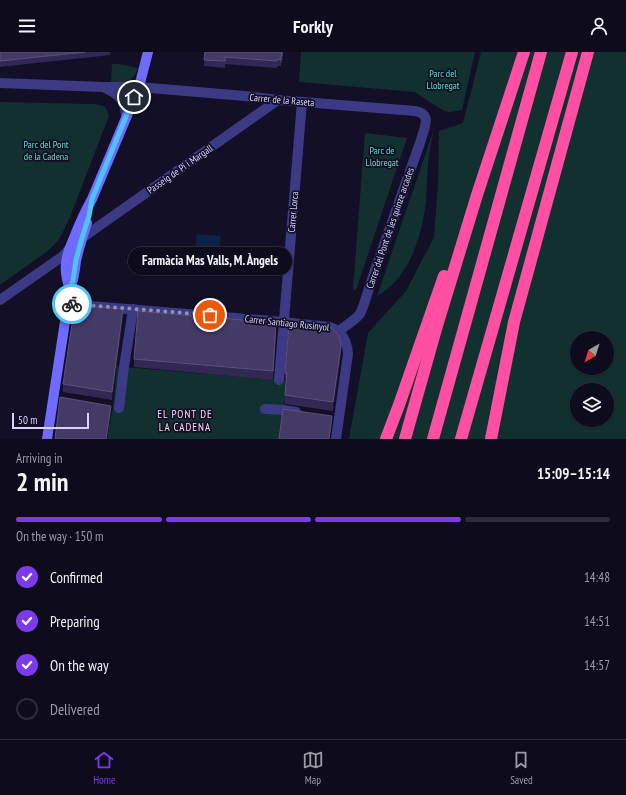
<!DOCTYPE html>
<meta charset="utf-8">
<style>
:root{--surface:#0e0b1c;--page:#1c1929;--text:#f1f3f6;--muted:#9b9ba3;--line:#2e2b3b;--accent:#7c3aed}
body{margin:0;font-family:"PT Sans Narrow",sans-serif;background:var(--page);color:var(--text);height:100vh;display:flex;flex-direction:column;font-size:15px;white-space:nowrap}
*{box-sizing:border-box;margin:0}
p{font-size:13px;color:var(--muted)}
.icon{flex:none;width:22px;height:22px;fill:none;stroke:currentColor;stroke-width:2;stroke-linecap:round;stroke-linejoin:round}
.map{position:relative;height:387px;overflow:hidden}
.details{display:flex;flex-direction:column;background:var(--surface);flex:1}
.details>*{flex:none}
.needle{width:26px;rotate:219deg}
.tools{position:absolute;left:570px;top:279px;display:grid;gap:8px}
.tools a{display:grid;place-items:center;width:44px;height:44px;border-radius:50%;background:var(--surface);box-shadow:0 1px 3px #0004,0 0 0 1px var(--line);font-size:20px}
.scale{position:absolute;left:12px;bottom:10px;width:77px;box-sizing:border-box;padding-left:4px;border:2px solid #d9d4ff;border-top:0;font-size:11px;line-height:14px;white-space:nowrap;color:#d9d4ff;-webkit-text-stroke:3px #130f26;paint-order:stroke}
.pin{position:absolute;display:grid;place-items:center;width:34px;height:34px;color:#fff;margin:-17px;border:2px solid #fff;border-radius:50%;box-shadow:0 1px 4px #0007}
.courier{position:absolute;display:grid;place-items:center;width:40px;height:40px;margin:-20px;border:3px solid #4fc3f7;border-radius:50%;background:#fff;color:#222;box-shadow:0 1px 5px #0007}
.bubble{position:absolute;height:28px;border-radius:14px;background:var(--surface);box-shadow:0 1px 3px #0004,0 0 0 1px var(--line);font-size:13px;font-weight:700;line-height:28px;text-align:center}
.overview em{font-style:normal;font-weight:700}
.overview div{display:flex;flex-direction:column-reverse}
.overview{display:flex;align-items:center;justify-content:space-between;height:68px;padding:0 16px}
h1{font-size:26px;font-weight:700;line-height:30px}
.bar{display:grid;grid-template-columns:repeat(4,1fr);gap:6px 4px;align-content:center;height:48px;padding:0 16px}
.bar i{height:5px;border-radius:3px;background:var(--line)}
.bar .on{background:var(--accent)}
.bar p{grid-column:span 4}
ol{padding:0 16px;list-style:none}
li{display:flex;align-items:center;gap:12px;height:44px}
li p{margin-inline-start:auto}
li .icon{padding:4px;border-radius:50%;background:var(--accent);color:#fff;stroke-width:4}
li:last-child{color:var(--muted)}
li i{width:22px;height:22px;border:2px solid var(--line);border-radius:50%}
header{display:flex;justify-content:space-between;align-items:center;height:52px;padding:0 16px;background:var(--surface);font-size:18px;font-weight:700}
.tabs{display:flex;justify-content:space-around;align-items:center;height:56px;border-top:1px solid var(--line);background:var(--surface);font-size:11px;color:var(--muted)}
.tabs a{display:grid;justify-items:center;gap:2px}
.tabs .on{color:var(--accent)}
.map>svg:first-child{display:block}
.green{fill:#12302f;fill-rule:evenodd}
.water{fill:#0c2248}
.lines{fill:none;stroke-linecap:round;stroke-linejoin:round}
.street{stroke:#3d3a85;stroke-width:10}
.secondary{stroke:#6f6bff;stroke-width:10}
.highway{stroke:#ff4fa3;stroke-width:12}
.wall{fill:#312854}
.shaded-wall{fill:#1d163a}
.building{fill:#433a66;stroke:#5a527e}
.done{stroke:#948fb3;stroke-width:4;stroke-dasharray:0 7.2}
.route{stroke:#4fc3f7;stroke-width:5}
.labels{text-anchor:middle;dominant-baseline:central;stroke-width:3.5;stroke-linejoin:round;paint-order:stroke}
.park-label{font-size:10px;fill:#5fe0c0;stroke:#130f26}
.street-label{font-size:10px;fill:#d9d4ff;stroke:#130f26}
.neighbourhood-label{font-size:11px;letter-spacing:1px;fill:#ffd6f0;stroke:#130f26}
</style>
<header><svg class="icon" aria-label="menu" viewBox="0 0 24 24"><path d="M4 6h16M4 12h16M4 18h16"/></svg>Forkly<svg class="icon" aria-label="person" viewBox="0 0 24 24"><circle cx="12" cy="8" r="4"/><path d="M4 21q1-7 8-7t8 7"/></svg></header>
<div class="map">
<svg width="626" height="387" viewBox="0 0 626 387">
<rect width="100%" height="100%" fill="#130f26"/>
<!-- green -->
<g class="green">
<polygon points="301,0 475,0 462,58 450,60 444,59 415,40 299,30"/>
<path d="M481,0H626V387H349L368,281L406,239L434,185L438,131L439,79L463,71ZM577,286H607V316H577ZM577,338H607V368H577Z"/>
<path d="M112,12H119L138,16C132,32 125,31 111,31Z"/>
<path d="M0,50L92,52C102,53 107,53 109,64L70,165L60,186L49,198L0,233Z"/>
<path d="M434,77C432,88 429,99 428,111C427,124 427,137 426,150C422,184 409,227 377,244Z"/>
<polygon points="365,81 407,86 356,238 353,237"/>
<polygon points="117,314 124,315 287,329 280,387 107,387 113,355"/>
</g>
<!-- water -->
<g class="water">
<polygon points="197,182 221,184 219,197 195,196"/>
<polygon points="160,196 169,196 170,205 159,204"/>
</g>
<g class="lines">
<!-- street -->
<g class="street">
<path d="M0,31L103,35H139L245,44L278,48L415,59C433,62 424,75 421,88L374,221L363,255L360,262L355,267L339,279"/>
<path d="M105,36C120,43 125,48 126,65"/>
<polyline points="82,186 278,48"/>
<polyline points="0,248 63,204 70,196"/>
<path d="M67,252L272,269L330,275C342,279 347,290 348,302L336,387"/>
<polyline points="279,328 302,50"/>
<polyline points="119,356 124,315 133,257"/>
<polyline points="265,357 284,358 296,360"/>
</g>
<!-- secondary -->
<g class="secondary">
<path d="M70,237C67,229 65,220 66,212C66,203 70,195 73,188C79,173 84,161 92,147L139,35L148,0"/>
<path d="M47,387L70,237C74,228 75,218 76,209C79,196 83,183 87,171"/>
</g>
<!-- highway -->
<g class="highway">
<polyline points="386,387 399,353 444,224"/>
<polyline points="405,387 436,277 477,143 524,0"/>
<polyline points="433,387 541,0"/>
<polyline points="461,387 572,0"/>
<polyline points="491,387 514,270 588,0"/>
</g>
</g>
<!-- wall -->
<g class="wall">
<polygon points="0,0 110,0 110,3 0,15"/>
<polygon points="205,0 283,0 282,11 281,11 281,14 277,14 277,16 225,12 225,16 204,14"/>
<polygon points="123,266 112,348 63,340 63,332"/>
<polygon points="276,279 273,328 134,315 134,307"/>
<polygon points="341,302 333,359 285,352 285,343 286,329 285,329 285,321"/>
</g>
<!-- shaded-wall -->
<g class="shaded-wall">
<polygon points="123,257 123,266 112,348 112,340"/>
<polygon points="276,271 276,279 273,328 273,319"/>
<polygon points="341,294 341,302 333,359 333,350"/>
<polygon points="111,354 111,361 107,387 106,387"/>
<polygon points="332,364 332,372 330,387 329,387"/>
</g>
<!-- building -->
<g class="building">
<polygon points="0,0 85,0 0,9"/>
<polygon points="205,0 282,0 282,4 281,4 281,8 277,7 277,9 225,5 225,9 204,8"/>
<polygon points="88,254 123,257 112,340 63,332 73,265"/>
<polygon points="138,259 276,271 273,319 134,307"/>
<polygon points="293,271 331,275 339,284 341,294 333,350 285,343 287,321 285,321 289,272 293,273"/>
<polygon points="60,345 111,354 106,387 55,387"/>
<polygon points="283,357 332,364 329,387 279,387"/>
</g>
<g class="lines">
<!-- done -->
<polyline class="done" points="72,252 210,263"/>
<!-- route -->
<polyline class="route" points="72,252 67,252 70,237 73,229 76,208 82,186 89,164 92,147 134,45"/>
</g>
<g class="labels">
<!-- park labels -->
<g class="park-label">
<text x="443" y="21">Parc del<tspan x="443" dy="12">Llobregat</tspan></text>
<text x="46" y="92">Parc del Pont<tspan x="46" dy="12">de la Cadena</tspan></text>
<text x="382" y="98">Parc de<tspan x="382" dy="12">Llobregat</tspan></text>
</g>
<!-- street labels -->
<g class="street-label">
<text transform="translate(282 48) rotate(5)">Carrer de la Raseta</text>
<text transform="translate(180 117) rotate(-35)">Passeig de Pi i Margall</text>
<text transform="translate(293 160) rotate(-85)">Carrer Lorca</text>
<text transform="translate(390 176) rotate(-71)">Carrer del Pont de les quinze arcades</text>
<text transform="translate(287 271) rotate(6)">Carrer Santiago Rusinyol</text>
</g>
<!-- neighbourhood labels -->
<g class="neighbourhood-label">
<text x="185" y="362">EL PONT DE<tspan x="185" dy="13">LA CADENA</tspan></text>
</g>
</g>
</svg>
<div class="tools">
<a><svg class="needle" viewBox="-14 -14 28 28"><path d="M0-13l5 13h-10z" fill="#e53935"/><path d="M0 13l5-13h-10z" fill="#9b9ba3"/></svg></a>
<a><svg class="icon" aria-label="layers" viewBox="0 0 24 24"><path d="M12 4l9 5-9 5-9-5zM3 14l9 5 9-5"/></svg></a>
</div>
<div class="scale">50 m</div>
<div class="pin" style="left:210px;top:263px;background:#ea580c"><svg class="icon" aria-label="bag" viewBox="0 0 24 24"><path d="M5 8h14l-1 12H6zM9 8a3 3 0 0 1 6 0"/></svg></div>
<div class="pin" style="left:134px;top:45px;background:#1f2937"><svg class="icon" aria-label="home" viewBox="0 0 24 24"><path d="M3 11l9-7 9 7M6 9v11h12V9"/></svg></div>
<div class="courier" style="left:72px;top:252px"><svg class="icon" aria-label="bike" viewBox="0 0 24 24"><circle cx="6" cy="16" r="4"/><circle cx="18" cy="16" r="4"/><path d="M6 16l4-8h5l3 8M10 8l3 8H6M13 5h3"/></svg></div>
<div class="bubble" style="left:128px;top:195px;width:164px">Farmàcia Mas Valls, M. Àngels</div>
</div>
<section class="details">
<div class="overview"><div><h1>2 min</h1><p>Arriving in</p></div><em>15:09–15:14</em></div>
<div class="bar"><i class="on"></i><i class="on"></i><i class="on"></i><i></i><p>On the way · 150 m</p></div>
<ol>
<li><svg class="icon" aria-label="check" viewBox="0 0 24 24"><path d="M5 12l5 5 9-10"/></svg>Confirmed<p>14:48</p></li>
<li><svg class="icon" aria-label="check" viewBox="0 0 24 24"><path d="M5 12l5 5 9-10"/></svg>Preparing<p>14:51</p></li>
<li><svg class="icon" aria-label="check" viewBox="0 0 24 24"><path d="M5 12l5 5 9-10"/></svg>On the way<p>14:57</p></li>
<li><i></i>Delivered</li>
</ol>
</section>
<nav class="tabs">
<a class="on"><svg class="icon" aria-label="home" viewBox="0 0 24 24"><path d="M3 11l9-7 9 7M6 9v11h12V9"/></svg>Home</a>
<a><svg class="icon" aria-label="map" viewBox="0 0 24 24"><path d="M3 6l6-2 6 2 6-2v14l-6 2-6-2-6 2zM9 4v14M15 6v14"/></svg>Map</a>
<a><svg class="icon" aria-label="saved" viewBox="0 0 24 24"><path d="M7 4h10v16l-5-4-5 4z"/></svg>Saved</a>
</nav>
